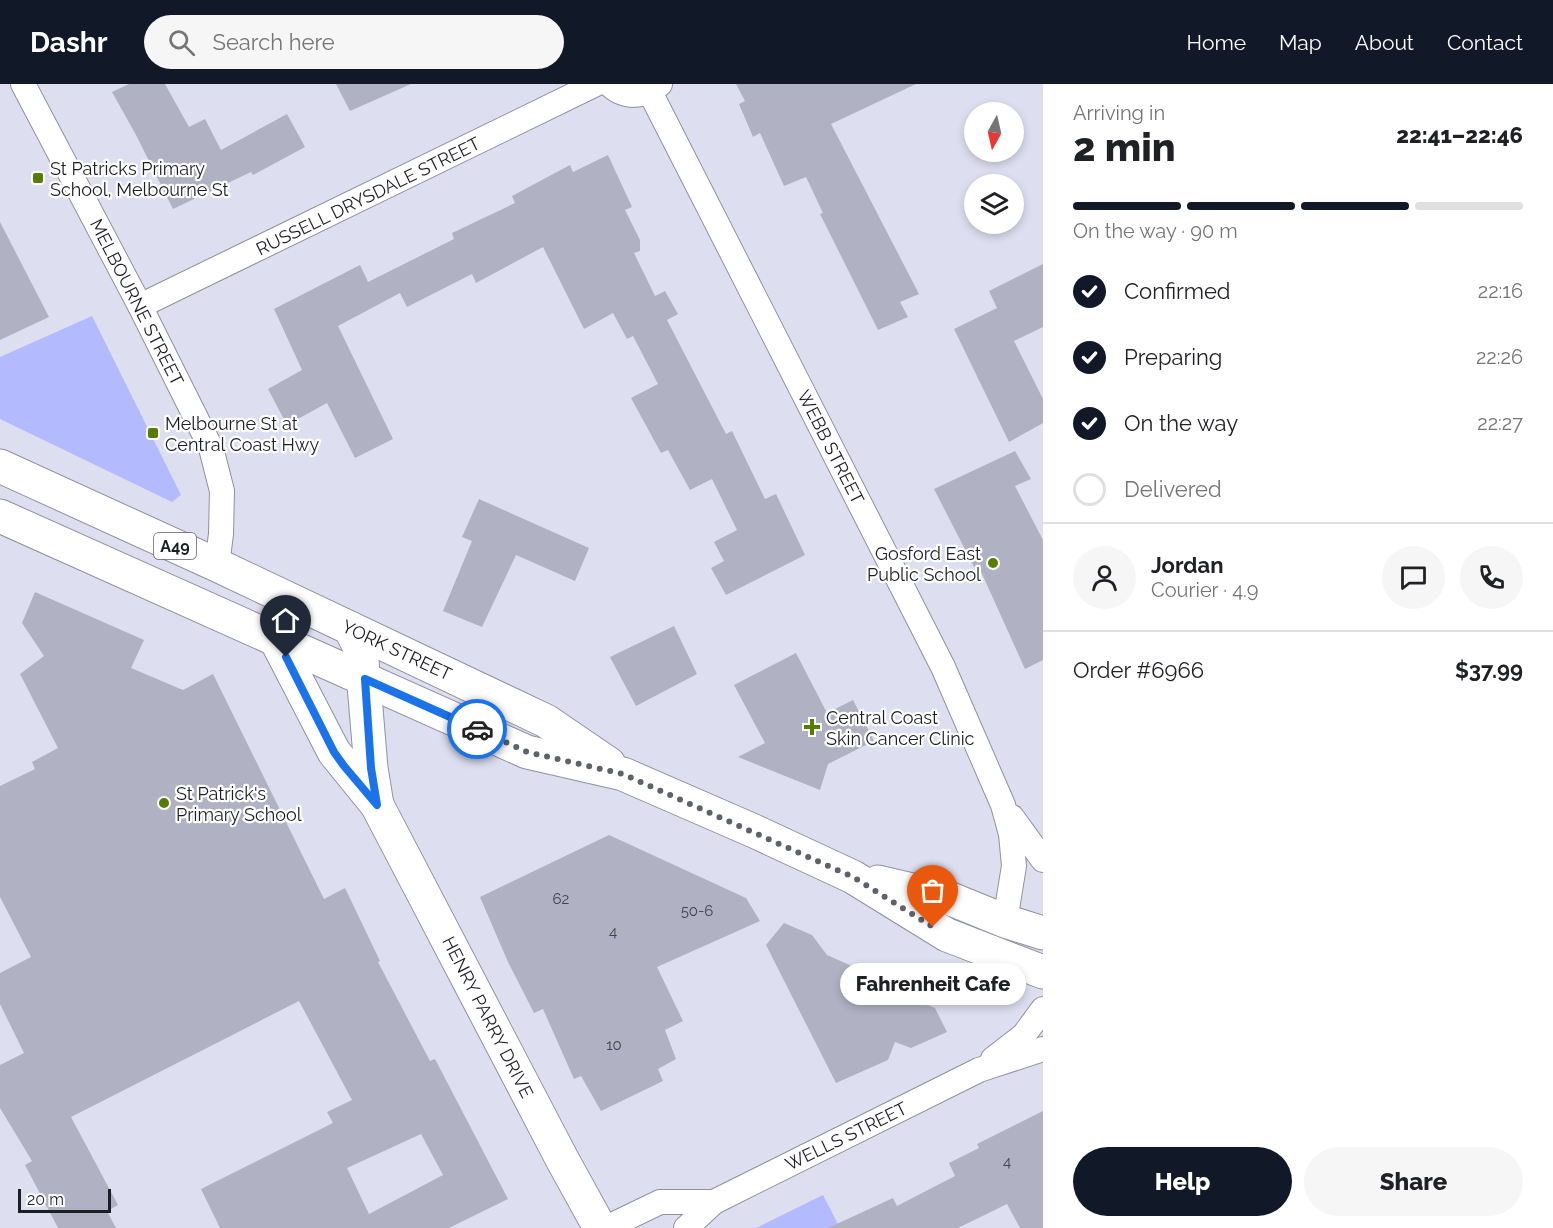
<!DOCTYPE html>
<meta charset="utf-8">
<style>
:root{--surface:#fff;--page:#f6f6f6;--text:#202124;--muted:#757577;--line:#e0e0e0;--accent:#111827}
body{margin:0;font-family:Raleway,sans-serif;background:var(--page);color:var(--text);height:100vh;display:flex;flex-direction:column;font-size:22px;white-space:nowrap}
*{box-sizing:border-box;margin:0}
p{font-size:20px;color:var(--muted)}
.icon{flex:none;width:33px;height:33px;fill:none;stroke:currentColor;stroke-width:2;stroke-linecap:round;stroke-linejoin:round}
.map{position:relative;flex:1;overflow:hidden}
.drawer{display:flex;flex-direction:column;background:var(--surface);width:510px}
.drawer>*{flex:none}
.needle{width:39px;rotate:188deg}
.buttons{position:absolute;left:964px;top:18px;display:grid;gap:12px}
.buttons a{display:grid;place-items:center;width:60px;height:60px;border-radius:50%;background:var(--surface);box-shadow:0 3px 9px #0003;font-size:30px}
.scale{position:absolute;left:18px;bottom:15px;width:93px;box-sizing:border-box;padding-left:6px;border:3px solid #1d1e24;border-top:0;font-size:16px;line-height:21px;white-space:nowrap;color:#1d1e24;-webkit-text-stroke:4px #fff;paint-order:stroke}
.pin{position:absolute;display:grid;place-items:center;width:51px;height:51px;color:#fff;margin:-62px -26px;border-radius:50% 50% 50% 0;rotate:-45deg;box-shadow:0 0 6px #0007}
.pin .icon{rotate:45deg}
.courier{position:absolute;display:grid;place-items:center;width:60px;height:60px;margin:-30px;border:4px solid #1a73e8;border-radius:50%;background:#fff;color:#222;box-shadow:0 2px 8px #0007}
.bubble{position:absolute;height:42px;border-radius:21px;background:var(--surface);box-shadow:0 3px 9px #0003;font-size:20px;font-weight:800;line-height:42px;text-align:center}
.overview em{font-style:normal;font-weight:800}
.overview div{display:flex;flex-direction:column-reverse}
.overview{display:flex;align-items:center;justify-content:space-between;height:102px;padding:0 30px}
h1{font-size:39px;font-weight:800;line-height:45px}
.bar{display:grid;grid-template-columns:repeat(4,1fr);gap:9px 6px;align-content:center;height:72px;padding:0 30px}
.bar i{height:8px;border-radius:4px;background:var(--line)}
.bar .active{background:var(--accent)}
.bar p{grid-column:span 4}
.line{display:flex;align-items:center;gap:15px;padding:0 30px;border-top:2px solid var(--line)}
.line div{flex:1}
.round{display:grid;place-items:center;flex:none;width:63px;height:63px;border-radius:32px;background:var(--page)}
ol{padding:0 30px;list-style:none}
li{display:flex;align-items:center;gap:18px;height:66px}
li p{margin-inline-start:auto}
li .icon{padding:6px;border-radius:50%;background:var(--accent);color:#fff;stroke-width:4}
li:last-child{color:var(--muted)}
li i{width:33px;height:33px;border:3px solid var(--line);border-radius:50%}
.button{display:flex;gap:12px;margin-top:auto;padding:12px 30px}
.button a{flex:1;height:69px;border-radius:36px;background:var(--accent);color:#fff;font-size:24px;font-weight:800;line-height:69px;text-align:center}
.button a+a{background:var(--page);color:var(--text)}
header{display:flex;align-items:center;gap:36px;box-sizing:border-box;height:84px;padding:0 30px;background:var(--accent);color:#fff}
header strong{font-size:28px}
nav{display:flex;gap:33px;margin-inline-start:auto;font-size:21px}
.search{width:420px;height:54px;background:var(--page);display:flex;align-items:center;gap:15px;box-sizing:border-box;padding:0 21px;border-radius:33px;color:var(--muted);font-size:22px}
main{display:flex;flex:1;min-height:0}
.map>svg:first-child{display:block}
.green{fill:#b3bafd}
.building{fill:#b0b2c3;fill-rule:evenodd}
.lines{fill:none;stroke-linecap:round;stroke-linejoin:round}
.street-casing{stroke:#8f91a1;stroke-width:26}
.secondary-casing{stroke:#8f91a1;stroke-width:35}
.highway-casing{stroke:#8f91a1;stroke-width:35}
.street{stroke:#fff;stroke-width:24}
.secondary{stroke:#fff;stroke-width:33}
.highway{stroke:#fff;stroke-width:33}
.done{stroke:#60626b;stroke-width:6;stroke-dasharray:0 10.8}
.route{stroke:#1a73e8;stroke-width:8}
.poi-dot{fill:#537e01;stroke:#fff;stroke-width:2}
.labels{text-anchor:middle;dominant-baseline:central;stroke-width:4.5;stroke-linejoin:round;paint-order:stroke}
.number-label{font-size:15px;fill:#42434c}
.shield{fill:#fff;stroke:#616266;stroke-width:1.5}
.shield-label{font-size:16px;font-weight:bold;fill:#1d1e24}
.poi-label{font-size:18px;fill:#1d1e24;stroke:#fff;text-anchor:start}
.street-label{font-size:18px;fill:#1d1e24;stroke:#fff}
</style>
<header>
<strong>Dashr</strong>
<div class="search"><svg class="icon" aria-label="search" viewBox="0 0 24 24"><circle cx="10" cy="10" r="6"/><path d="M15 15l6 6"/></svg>Search here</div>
<nav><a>Home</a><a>Map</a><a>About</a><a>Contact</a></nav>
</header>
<main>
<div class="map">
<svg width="1043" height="1144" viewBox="0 0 1043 1144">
<rect width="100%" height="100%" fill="#dddff0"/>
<!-- green -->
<g class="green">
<polygon points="92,232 181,411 172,418 0,335 0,273"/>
<polygon points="823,1111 840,1144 756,1144"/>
</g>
<!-- building -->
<g class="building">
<polygon points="129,0 165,0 189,43 205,35 221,66 287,30 305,63 253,91 251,88 173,125 136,51 112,8"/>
<polygon points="336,0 411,0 350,27"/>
<polygon points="736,0 916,0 831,40 919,210 900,218 908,233 878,246 820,130 823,129 806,93 784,102 760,49 753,53 739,20 745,17"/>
<polygon points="608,71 632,123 625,126 640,156 640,167 634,169 655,212 665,207 678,230 667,236 726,350 732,347 765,415 776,410 805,471 726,511 711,484 724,477 714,458 737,446 712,395 690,406 668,366 661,369 631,314 658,300 633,252 627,255 613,229 584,245 543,163 476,199 472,190 407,223 400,209 338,242 393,355 355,374 327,319 287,341 268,305 302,286 274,225 360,181 368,198 454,155 452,149 515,119 512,112 570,81 573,88"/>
<polygon points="0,138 49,233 0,256"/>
<polygon points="1043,180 1043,243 1014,257 1043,315 1043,339 1009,358 954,245 997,224 989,207"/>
<polygon points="1015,367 1031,395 1015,402 1043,456 1043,576 1025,585 978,481 974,483 934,405"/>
<polygon points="479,415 589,464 575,497 516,471 482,543 443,527 472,457 462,453"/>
<path d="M35,508L144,556L131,584L183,606L213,590L324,815L345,804L380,877L378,878L430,977L435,975L508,1115L449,1144H220L201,1105L333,1039L327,1028L352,1016L299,917L71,1033L118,1121L107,1127L116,1144H58L25,1081L32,1077L0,1024V981L24,969L0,920V889L31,873L0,813V702L35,685L32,678L58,664L20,590L44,572L22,539ZM421,1050L443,1091L369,1130L347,1084Z"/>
<polygon points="674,542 697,590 636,622 610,573"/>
<polygon points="796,569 827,629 853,616 874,657 828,680 820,706 738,673 765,659 734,601"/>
<polygon points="609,751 746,814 760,837 657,883 683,937 665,946 676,975 658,985 663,997 601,1027 581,992 574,995 543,925 534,929 508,878 480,813"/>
<polygon points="784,839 812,851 827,871 915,910 913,915 935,924 947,948 911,964 895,958 888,976 836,999 766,861"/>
<polygon points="1043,1027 1043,1144 1020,1144 1007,1120 958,1144 828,1144 893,1114 897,1122 955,1092 949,1079 979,1064 977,1060"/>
</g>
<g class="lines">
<defs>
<g id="street">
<polyline points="23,0 140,222 211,364 222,407 221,450 217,481"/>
<path d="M609,0C624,15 645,14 660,0"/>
<polyline points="650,8 943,583 1003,721 1011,750 1014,782 1005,837"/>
<polyline points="140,222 596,0"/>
<polyline points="1012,733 1043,776"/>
<polyline points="993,975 1024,951 1043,925"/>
<polyline points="606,1144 660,1118 714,1118"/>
<polyline points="686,1144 714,1118 979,986 1043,965"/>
</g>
<g id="secondary">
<polyline points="350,544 359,562 362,577 371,684 377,721"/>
<polyline points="276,556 334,668 377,721 562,1075 600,1144"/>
</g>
<g id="highway">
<polyline points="0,382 217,481 546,637 609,680"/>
<polyline points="0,432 527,668 623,690 754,747 853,793 947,851 1043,888"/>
<polyline points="878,798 951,815 1005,837 1043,849"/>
</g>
</defs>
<!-- street casing -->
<use href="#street" class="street-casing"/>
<!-- secondary casing -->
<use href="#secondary" class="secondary-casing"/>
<!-- highway casing -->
<use href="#highway" class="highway-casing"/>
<!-- street -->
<use href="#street" class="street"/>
<!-- secondary -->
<use href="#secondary" class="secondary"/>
<!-- highway -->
<use href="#highway" class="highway"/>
</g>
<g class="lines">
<!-- done -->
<polyline class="done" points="477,645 527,668 623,690 853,793 933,843"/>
<!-- route -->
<polyline class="route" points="286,573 334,668 344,682 377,721 371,684 365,595 477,645"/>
</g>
<!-- markers -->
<g class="poi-dot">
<rect x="32" y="88" width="12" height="12" rx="3"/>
<rect x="147" y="343" width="12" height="12" rx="3"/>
<circle cx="993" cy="479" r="6"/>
<path d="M809 634h6v6h6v6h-6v6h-6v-6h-6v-6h6z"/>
<circle cx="164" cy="719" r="6"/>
</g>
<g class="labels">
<!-- number labels -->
<g class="number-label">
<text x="561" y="815">62</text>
<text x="697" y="827">50-6</text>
<text x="613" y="848">4</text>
<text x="614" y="961">10</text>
<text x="1007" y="1078">4</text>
</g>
<!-- shield labels -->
<rect class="shield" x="154" y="449" width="42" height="26" rx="4.5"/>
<g class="shield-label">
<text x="175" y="462">A49</text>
</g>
<!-- poi labels -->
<g class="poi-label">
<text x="50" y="84">St Patricks Primary<tspan x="50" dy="21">School, Melbourne St</tspan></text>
<text x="165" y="339">Melbourne St at<tspan x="165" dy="21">Central Coast Hwy</tspan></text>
<text x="981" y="469" text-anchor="end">Gosford East<tspan x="981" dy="21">Public School</tspan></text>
<text x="826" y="633">Central Coast<tspan x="826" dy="21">Skin Cancer Clinic</tspan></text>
<text x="176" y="709">St Patrick's<tspan x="176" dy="21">Primary School</tspan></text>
</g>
<!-- street labels -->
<g class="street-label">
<text transform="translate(368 112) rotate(-26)">RUSSELL DRYSDALE STREET</text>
<text transform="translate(137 218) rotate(63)">MELBOURNE STREET</text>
<text transform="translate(831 363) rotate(63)">WEBB STREET</text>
<text transform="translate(397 566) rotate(25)">YORK STREET</text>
<text transform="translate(488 933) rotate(63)">HENRY PARRY DRIVE</text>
<text transform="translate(846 1052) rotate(-26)">WELLS STREET</text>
</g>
</g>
</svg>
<div class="buttons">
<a><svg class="needle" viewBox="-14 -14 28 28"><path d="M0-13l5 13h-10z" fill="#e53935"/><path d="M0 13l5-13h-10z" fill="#757577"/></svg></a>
<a><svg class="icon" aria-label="layers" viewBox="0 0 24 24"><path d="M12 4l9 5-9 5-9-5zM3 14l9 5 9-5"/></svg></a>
</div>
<div class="scale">20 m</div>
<div class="pin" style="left:933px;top:843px;background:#ea580c"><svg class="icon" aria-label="bag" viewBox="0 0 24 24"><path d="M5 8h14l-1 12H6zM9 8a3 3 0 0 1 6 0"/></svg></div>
<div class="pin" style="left:286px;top:573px;background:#1f2937"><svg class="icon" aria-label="home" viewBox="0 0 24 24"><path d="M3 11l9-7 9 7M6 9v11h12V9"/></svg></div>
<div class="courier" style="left:477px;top:645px"><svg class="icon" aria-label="car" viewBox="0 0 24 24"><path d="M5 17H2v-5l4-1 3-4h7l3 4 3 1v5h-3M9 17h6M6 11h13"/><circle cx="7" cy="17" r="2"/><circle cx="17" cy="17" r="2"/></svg></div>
<div class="bubble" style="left:840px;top:879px;width:186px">Fahrenheit Cafe</div>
</div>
<section class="drawer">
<div class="overview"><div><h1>2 min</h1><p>Arriving in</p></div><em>22:41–22:46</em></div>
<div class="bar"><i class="active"></i><i class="active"></i><i class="active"></i><i></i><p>On the way · 90 m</p></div>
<ol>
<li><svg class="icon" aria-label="check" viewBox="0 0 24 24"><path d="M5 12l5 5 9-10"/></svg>Confirmed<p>22:16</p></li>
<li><svg class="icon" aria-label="check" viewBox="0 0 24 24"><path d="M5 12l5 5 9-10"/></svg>Preparing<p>22:26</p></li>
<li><svg class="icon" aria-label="check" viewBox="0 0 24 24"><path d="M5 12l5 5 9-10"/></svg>On the way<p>22:27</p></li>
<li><i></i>Delivered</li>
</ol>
<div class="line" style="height:108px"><a class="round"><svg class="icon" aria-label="person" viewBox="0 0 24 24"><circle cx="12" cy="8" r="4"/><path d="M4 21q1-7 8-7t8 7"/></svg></a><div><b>Jordan</b><p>Courier · 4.9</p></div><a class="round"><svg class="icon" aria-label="chat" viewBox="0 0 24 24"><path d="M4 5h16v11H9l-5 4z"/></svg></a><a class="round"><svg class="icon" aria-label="phone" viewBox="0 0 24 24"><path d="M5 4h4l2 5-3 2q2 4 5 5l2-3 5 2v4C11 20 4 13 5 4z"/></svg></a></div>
<div class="line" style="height:78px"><div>Order #6966</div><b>$37.99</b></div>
<div class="button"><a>Help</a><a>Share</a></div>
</section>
</main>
